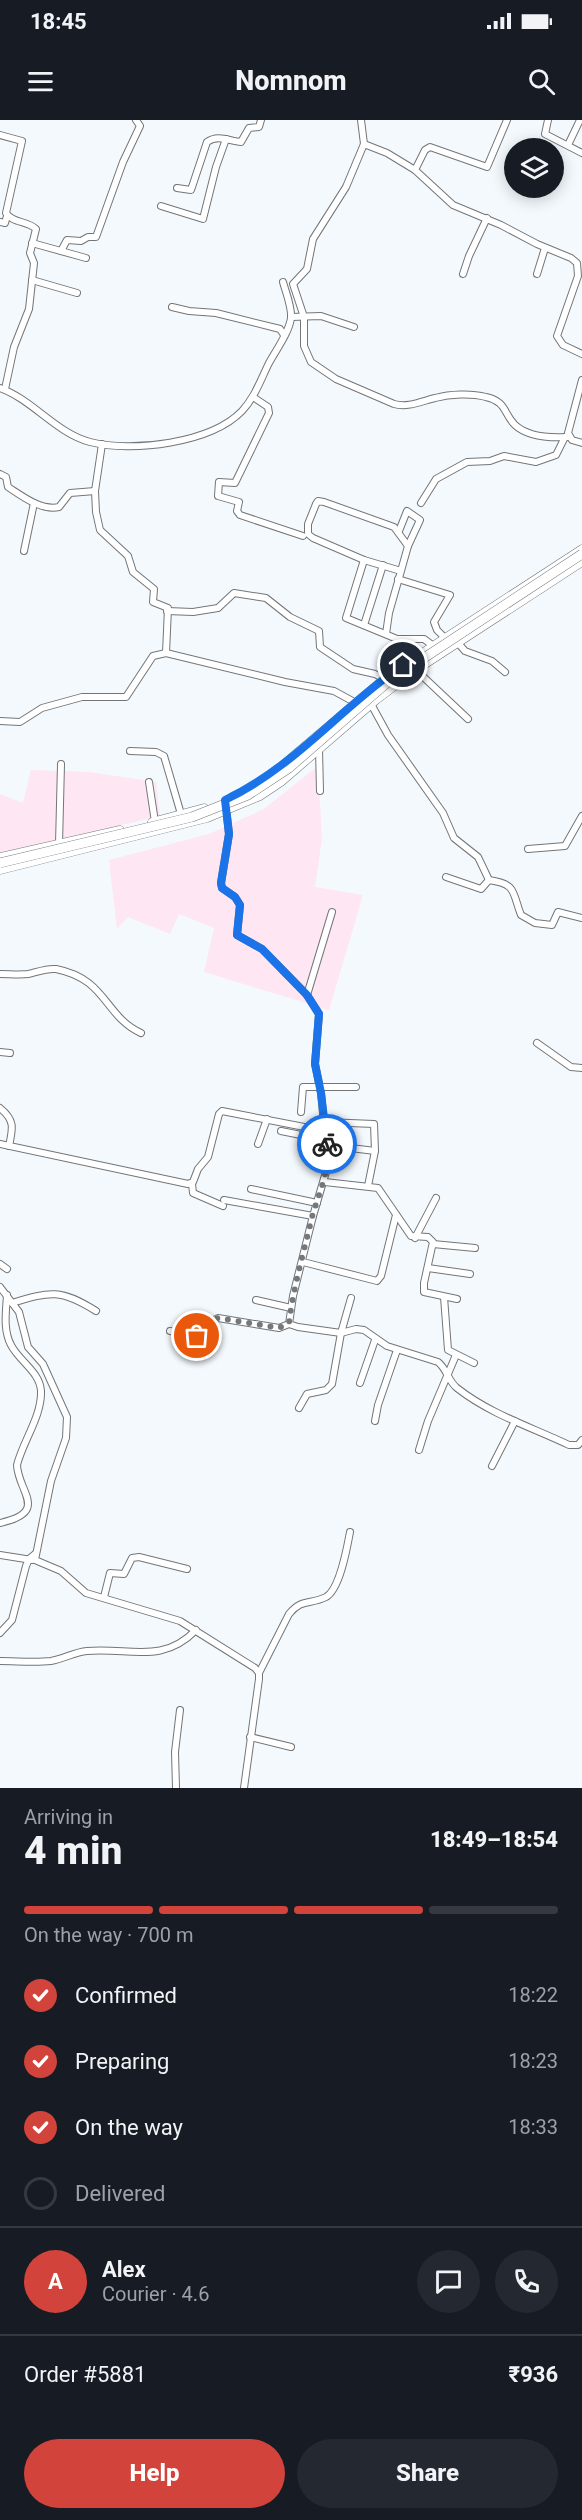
<!DOCTYPE html>
<meta charset="utf-8">
<style>
:root{--surface:#171b24;--page:#242831;--text:#f1f3f6;--muted:#9ea1a6;--line:#363941;--accent:#d1433b}
body{margin:0;font-family:Roboto,sans-serif;background:var(--page);color:var(--text);height:100vh;display:flex;flex-direction:column;font-size:22px;white-space:nowrap}
*{box-sizing:border-box;margin:0}
p{font-size:20px;color:var(--muted)}
.icon{flex:none;width:33px;height:33px;fill:none;stroke:currentColor;stroke-width:2;stroke-linecap:round;stroke-linejoin:round}
.map{position:relative;height:1668px;overflow:hidden}
.drawer{display:flex;flex-direction:column;background:var(--surface);flex:1}
.drawer>*{flex:none}
.tools{position:absolute;left:504px;top:18px;display:grid;gap:12px}
.tools a{display:grid;place-items:center;width:60px;height:60px;border-radius:50%;background:var(--surface);box-shadow:0 3px 15px #0003;font-size:30px}
.pin{position:absolute;display:grid;place-items:center;width:51px;height:51px;color:#fff;margin:-26px;border:3px solid #fff;border-radius:50%;box-shadow:0 2px 6px #0007}
.courier{position:absolute;display:grid;place-items:center;width:60px;height:60px;margin:-30px;border:4px solid #1a73e8;border-radius:50%;background:#fff;color:#222;box-shadow:0 2px 8px #0007}
.head em{font-style:normal;font-weight:800}
.head div{display:flex;flex-direction:column-reverse}
.head{display:flex;align-items:center;justify-content:space-between;height:102px;padding:0 24px}
h1{font-size:39px;font-weight:800;line-height:45px}
.bar{display:grid;grid-template-columns:repeat(4,1fr);gap:9px 6px;align-content:center;height:72px;padding:0 24px}
.bar i{height:8px;border-radius:4px;background:var(--line)}
.bar .on{background:var(--accent)}
.bar p{grid-column:span 4}
.line{display:flex;align-items:center;gap:15px;padding:0 24px;border-top:2px solid var(--line)}
.line div{flex:1}
.round{display:grid;place-items:center;flex:none;width:63px;height:63px;border-radius:32px;background:var(--page)}
ol{padding:0 24px;list-style:none}
li{display:flex;align-items:center;gap:18px;height:66px}
li p{margin-inline-start:auto}
li .icon{padding:6px;border-radius:50%;background:var(--accent);color:#fff;stroke-width:4}
li:last-child{color:var(--muted)}
li i{width:33px;height:33px;border:3px solid var(--line);border-radius:50%}
.button{display:flex;gap:12px;margin-top:auto;padding:12px 24px}
.button a{flex:1;height:69px;border-radius:36px;background:var(--accent);color:#fff;font-size:24px;font-weight:800;line-height:69px;text-align:center}
.button a+a{background:var(--page);color:var(--text)}
.status{display:flex;justify-content:space-between;align-items:center;height:42px;padding:0 30px;background:var(--surface);direction:ltr}
.status svg{height:16px;fill:currentColor}
header{display:flex;justify-content:space-between;align-items:center;height:78px;padding:0 24px;background:var(--surface);font-size:27px;font-weight:800}
.map>svg:first-child{display:block}
.industrial{fill:#fee6f2}
.lines{fill:none;stroke-linecap:round;stroke-linejoin:round}
.minor-casing{stroke:#727679;stroke-width:8}
.tertiary-casing{stroke:#727679;stroke-width:9}
.minor{stroke:#fff;stroke-width:6}
.tertiary{stroke:#fff;stroke-width:8}
.secondary-bridge-casing{stroke:#727679;stroke-width:10;stroke-linecap:butt}
.secondary-bridge{stroke:#fff;stroke-width:9}
.done{stroke:#75787b;stroke-width:6;stroke-dasharray:0 10.8}
.route{stroke:#1a73e8;stroke-width:8}
</style>
<div class="status"><b>18:45</b><svg viewBox="0 0 49 12"><path d="M0 12V9h3v3zM5 12V6h3v6zM10 12V3h3v9zM15 12V0h3v12zM26 1h20v11H26zM47 4h2v5h-2z"/></svg></div>
<header><svg class="icon" aria-label="menu" viewBox="0 0 24 24"><path d="M4 6h16M4 12h16M4 18h16"/></svg>Nomnom<svg class="icon" aria-label="search" viewBox="0 0 24 24"><circle cx="10" cy="10" r="6"/><path d="M15 15l6 6"/></svg></header>
<div class="map">
<svg width="582" height="1668" viewBox="0 0 582 1668">
<rect width="100%" height="100%" fill="#f4f9fd"/>
<!-- industrial -->
<g class="industrial">
<polygon points="318,646 322,718 315,767 363,775 329,890 204,852 214,808 179,794 170,814 128,797 117,809 109,740 209,714 264,689"/>
<polygon points="31,650 89,652 156,662 160,696 0,733 0,674 23,683"/>
</g>
<g class="lines">
<defs>
<g id="minor">
<polyline points="361,0 364,24 387,33 415,50"/>
<polyline points="507,0 487,47 430,27 425,30 415,50 453,85 501,105 537,124 571,138 577,143 578,156 557,216 563,225 582,234"/>
<polyline points="548,0 545,14 582,33"/>
<path d="M0,15L22,21L6,93C12,103 28,101 36,109L30,133L34,143L29,189L14,227L5,269"/>
<path d="M364,24L346,67L313,119L307,149L293,164L304,197V226L311,242L336,259L394,284C408,288 422,281 435,278C450,274 471,273 486,277C507,282 503,293 515,305C528,317 552,318 568,317"/>
<polyline points="568,25 580,0"/>
<path d="M177,68L191,70L207,22C218,14 229,21 241,22L249,8L259,7L261,0"/>
<polyline points="161,86 203,99 216,47 226,19"/>
<polyline points="0,102 5,103 7,96"/>
<polyline points="32,123 86,138"/>
<polyline points="61,131 67,120 81,121 88,117 96,117 123,42 140,6 136,0"/>
<polyline points="463,154 469,136 487,98"/>
<polyline points="537,154 545,128"/>
<polyline points="32,160 77,173"/>
<polyline points="172,187 189,191 216,193 280,209 284,215"/>
<polyline points="291,197 321,196 354,207"/>
<polyline points="582,260 568,313 572,320 582,323"/>
<path d="M0,268C33,280 56,313 90,322C132,333 211,323 242,291C255,277 261,259 269,243C276,230 289,213 291,198C292,187 286,173 283,162"/>
<polyline points="253,277 268,287 269,293 235,363 219,362 218,376 239,382 237,391 240,395 303,416"/>
<polyline points="102,324 95,371 96,392 100,410 128,436 133,452 154,469 153,482 168,488 166,533"/>
<path d="M0,354L6,357L8,367C22,376 41,391 59,387L70,373L95,371"/>
<polyline points="421,383 436,359 467,342 490,341 504,336 536,342 556,335 565,317"/>
<polyline points="399,411 407,391 420,400 408,426"/>
<polyline points="24,431 34,383"/>
<polyline points="364,440 346,498 397,519 424,519 432,525"/>
<polyline points="398,459 450,475 434,502 437,510 444,517"/>
<polyline points="167,491 193,492 218,488 234,473 266,478 290,497 319,511 320,527 353,549 375,554 384,559"/>
<polyline points="364,505 383,445"/>
<polyline points="386,514 389,493 401,451 364,440 313,418 308,414 308,404 316,384 318,381 324,382 394,407 408,426 401,451"/>
<polyline points="458,523 465,531 492,541 505,552"/>
<polyline points="416,550 468,599"/>
<polyline points="371,584 388,615 443,693 454,718 478,737 489,760"/>
<polyline points="0,601 20,602 42,588 82,577 126,577 153,536 166,533 285,562 334,571 356,583"/>
<polyline points="319,629 320,671"/>
<polyline points="130,631 156,632 164,636 181,694"/>
<polyline points="149,662 155,702"/>
<path d="M226,687L229,714L221,763L222,768L235,777L240,785L237,815L262,829L307,875L319,894L315,944L321,973L328,1045L313,1096L293,1176L289,1204L298,1207L341,1213L356,1209L364,1210L387,1226L438,1242C447,1249 448,1261 457,1268C490,1294 531,1307 569,1325H578L582,1320"/>
<polyline points="59,724 61,644"/>
<polyline points="528,729 565,726 582,696"/>
<path d="M446,757L481,769L489,760C517,764 512,772 521,795L535,803L552,805L558,792L582,798"/>
<path d="M0,854C10,854 19,855 28,854C37,852 47,848 56,849C107,859 104,896 141,913"/>
<polyline points="307,875 332,792"/>
<polyline points="537,923 571,947 582,948"/>
<polyline points="0,932 10,933"/>
<path d="M0,988C15,1000 13,1008 9,1026"/>
<polyline points="301,992 303,967 356,967"/>
<polyline points="325,1002 374,1004 375,1031 368,1066"/>
<polyline points="281,1011 326,1020"/>
<polyline points="0,1024 188,1064 193,1062 198,1049 208,1037 219,994 222,991 325,1011"/>
<polyline points="258,1024 267,999"/>
<polyline points="327,1025 375,1031"/>
<polyline points="325,1062 378,1068 411,1116 428,1117 433,1122 424,1163 424,1172 457,1179"/>
<polyline points="192,1064 193,1073 223,1086"/>
<polyline points="251,1069 317,1083"/>
<polyline points="224,1080 313,1096"/>
<polyline points="415,1118 436,1078"/>
<polyline points="433,1124 475,1128"/>
<polyline points="303,1142 377,1161 381,1156 396,1095"/>
<polyline points="0,1144 7,1149"/>
<polyline points="428,1148 470,1154"/>
<polyline points="0,1167 19,1192 28,1227 43,1244 67,1297 66,1318 51,1361 35,1440 61,1451 86,1473 180,1501 255,1548 259,1553 259,1559 244,1668"/>
<polyline points="444,1177 448,1230 474,1243"/>
<polyline points="256,1180 291,1188"/>
<path d="M12,1183C51,1171 61,1169 96,1191"/>
<polyline points="170,1211 207,1217 210,1213 214,1200 218,1198 279,1208 289,1204"/>
<polyline points="360,1263 375,1220"/>
<polyline points="299,1288 307,1274 326,1270 332,1264 341,1213 351,1178"/>
<polyline points="375,1301 378,1285 397,1230"/>
<polyline points="419,1330 428,1301 456,1235"/>
<polyline points="492,1346 515,1301"/>
<path d="M0,1403C50,1392 18,1372 17,1345C23,1321 42,1296 41,1271C40,1252 19,1241 11,1225C3,1210 6,1192 7,1175"/>
<polyline points="0,1435 32,1440"/>
<polyline points="104,1477 110,1453 124,1454 132,1438 139,1437 187,1449"/>
<polyline points="0,1513 12,1500 26,1446 29,1439 35,1434"/>
<path d="M0,1541C17,1541 34,1543 51,1541C64,1539 74,1532 87,1531C129,1527 162,1545 196,1510"/>
<path d="M259,1553L289,1494C302,1478 310,1485 326,1477C340,1469 347,1428 350,1412"/>
<polyline points="250,1617 291,1627"/>
<polyline points="176,1668 175,1632 180,1590"/>
</g>
<g id="tertiary">
<polyline points="271,655 390,554 582,429"/>
<polyline points="232,677 256,665"/>
<polyline points="152,702 204,688"/>
<polyline points="0,737 120,710"/>
<polyline points="0,750 207,698 260,676 281,662 376,580 416,550 582,442"/>
</g>
</defs>
<!-- minor casing -->
<use href="#minor" class="minor-casing"/>
<!-- tertiary casing -->
<use href="#tertiary" class="tertiary-casing"/>
<!-- minor -->
<use href="#minor" class="minor"/>
<!-- tertiary -->
<use href="#tertiary" class="tertiary"/>
<defs>
<polyline id="secondary-bridge" points="0,743 192,697 248,675 289,648 389,561 582,434"/>
</defs>
<!-- secondary-bridge casing -->
<use href="#secondary-bridge" class="secondary-bridge-casing"/>
<!-- secondary-bridge -->
<use href="#secondary-bridge" class="secondary-bridge"/>
</g>
<g class="lines">
<!-- done -->
<path class="done" d="M197,1216H209L214,1200L218,1198L279,1208L289,1203C293,1169 304,1131 312,1097C319,1072 330,1052 327,1024"/>
<!-- route -->
<path class="route" d="M327,1024L321,973L315,944L319,894L307,875L262,829L237,815L240,785L235,777L222,768L221,763L229,714L225,680C296,646 340,588 403,545"/>
</g>
</svg>
<div class="tools">
<a><svg class="icon" aria-label="layers" viewBox="0 0 24 24"><path d="M12 4l9 5-9 5-9-5zM3 14l9 5 9-5"/></svg></a>
</div>
<div class="pin" style="left:197px;top:1216px;background:#ea580c"><svg class="icon" aria-label="bag" viewBox="0 0 24 24"><path d="M5 8h14l-1 12H6zM9 8a3 3 0 0 1 6 0"/></svg></div>
<div class="pin" style="left:403px;top:545px;background:#1f2937"><svg class="icon" aria-label="home" viewBox="0 0 24 24"><path d="M3 11l9-7 9 7M6 9v11h12V9"/></svg></div>
<div class="courier" style="left:327px;top:1024px"><svg class="icon" aria-label="bike" viewBox="0 0 24 24"><circle cx="6" cy="16" r="4"/><circle cx="18" cy="16" r="4"/><path d="M6 16l4-8h5l3 8M10 8l3 8H6M13 5h3"/></svg></div>
</div>
<section class="drawer">
<div class="head"><div><h1>4 min</h1><p>Arriving in</p></div><em>18:49–18:54</em></div>
<div class="bar"><i class="on"></i><i class="on"></i><i class="on"></i><i></i><p>On the way · 700 m</p></div>
<ol>
<li><svg class="icon" aria-label="check" viewBox="0 0 24 24"><path d="M5 12l5 5 9-10"/></svg>Confirmed<p>18:22</p></li>
<li><svg class="icon" aria-label="check" viewBox="0 0 24 24"><path d="M5 12l5 5 9-10"/></svg>Preparing<p>18:23</p></li>
<li><svg class="icon" aria-label="check" viewBox="0 0 24 24"><path d="M5 12l5 5 9-10"/></svg>On the way<p>18:33</p></li>
<li><i></i>Delivered</li>
</ol>
<div class="line" style="height:108px"><b class="round" style="background:var(--accent);color:#fff">A</b><div><b>Alex</b><p>Courier · 4.6</p></div><a class="round"><svg class="icon" aria-label="chat" viewBox="0 0 24 24"><path d="M4 5h16v11H9l-5 4z"/></svg></a><a class="round"><svg class="icon" aria-label="phone" viewBox="0 0 24 24"><path d="M5 4h4l2 5-3 2q2 4 5 5l2-3 5 2v4C11 20 4 13 5 4z"/></svg></a></div>
<div class="line" style="height:78px"><div>Order #5881</div><b>₹936</b></div>
<div class="button"><a>Help</a><a>Share</a></div>
</section>
